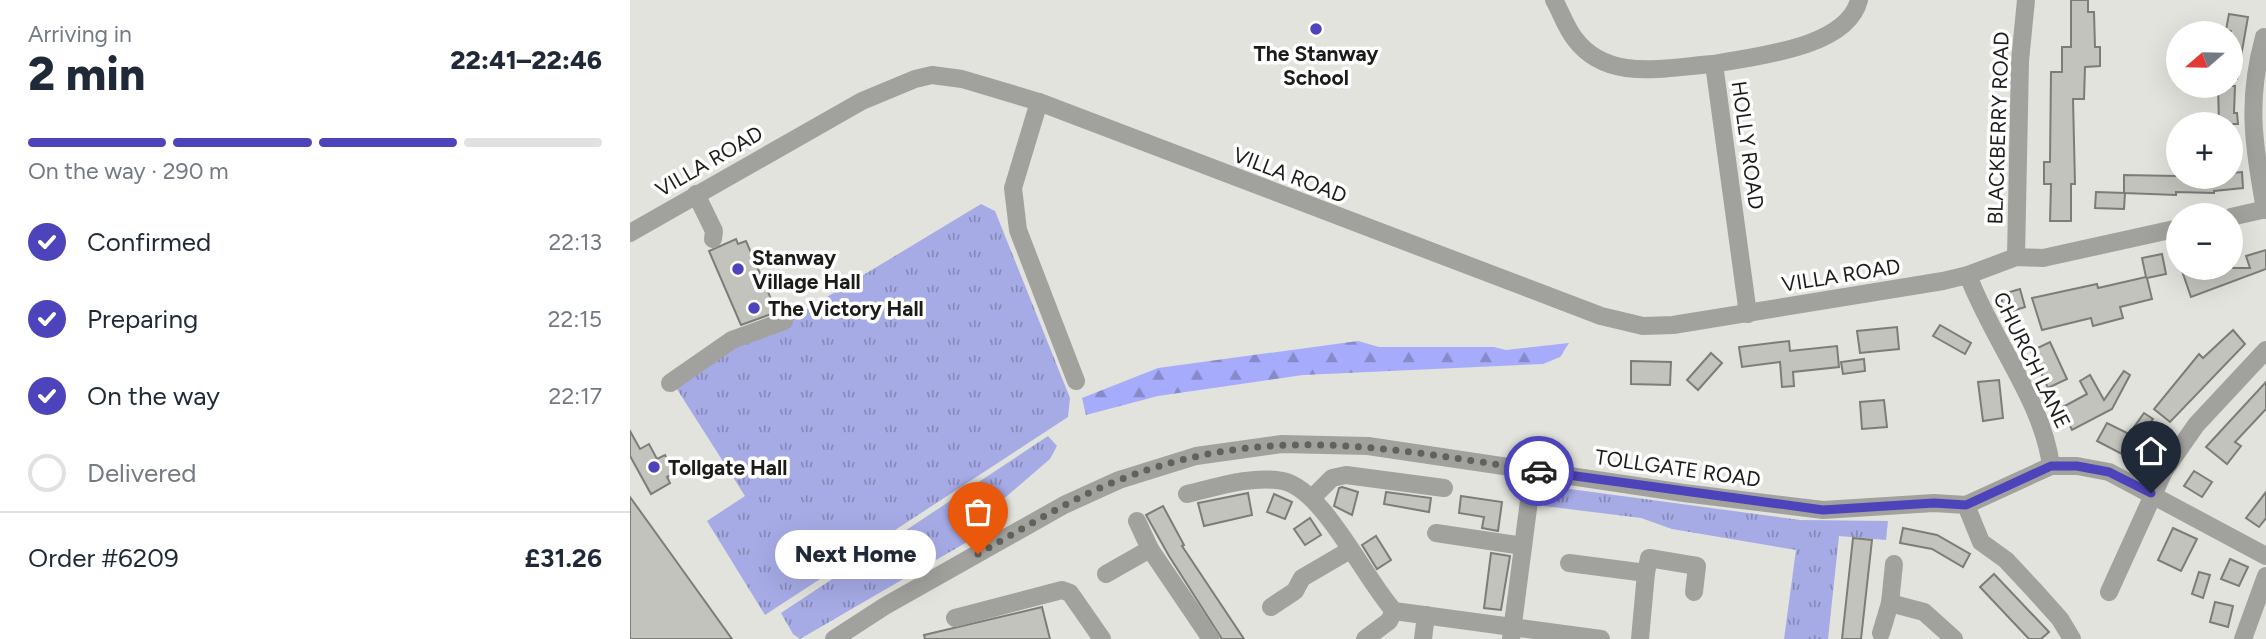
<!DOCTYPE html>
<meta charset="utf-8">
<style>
:root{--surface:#fff;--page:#f6f6f7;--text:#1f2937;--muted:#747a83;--line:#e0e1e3;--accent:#4d43ba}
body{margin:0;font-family:Figtree,sans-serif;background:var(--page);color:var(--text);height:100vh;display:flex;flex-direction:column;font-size:26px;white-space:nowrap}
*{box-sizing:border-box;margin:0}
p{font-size:23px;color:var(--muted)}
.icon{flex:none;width:38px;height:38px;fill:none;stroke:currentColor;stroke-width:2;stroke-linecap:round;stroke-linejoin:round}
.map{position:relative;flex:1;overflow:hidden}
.sheet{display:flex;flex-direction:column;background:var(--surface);width:630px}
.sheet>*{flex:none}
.needle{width:46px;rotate:250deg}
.controls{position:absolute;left:1536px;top:21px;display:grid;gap:14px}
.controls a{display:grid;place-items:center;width:77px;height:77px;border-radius:50%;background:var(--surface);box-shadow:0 7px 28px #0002;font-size:35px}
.pin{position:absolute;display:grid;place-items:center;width:60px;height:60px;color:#fff;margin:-72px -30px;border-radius:50% 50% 50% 0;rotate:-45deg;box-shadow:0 0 7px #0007}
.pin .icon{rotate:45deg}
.courier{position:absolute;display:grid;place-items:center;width:70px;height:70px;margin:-35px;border:5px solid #4d43ba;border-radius:50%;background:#fff;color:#222;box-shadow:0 2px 9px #0007}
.bubble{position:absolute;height:49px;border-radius:24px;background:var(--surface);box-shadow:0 7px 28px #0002;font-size:23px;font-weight:800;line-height:49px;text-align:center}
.summary em{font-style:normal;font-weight:800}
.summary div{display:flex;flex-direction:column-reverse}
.summary{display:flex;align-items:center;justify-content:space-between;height:119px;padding:0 28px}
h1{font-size:46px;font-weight:800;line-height:52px}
.bar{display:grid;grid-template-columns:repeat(4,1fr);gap:10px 7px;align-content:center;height:84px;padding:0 28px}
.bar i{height:9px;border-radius:5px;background:var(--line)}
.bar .on{background:var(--accent)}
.bar p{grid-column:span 4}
.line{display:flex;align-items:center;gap:18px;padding:0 28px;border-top:2px solid var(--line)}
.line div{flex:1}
ol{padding:0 28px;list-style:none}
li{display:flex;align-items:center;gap:21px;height:77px}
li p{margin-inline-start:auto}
li .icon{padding:7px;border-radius:50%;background:var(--accent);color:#fff;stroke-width:4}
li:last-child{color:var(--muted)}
li i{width:38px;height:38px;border:4px solid var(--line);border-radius:50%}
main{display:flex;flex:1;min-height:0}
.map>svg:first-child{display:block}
.grass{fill:url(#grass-tufts)}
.forest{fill:url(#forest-firs)}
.building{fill:#c1c3bc;stroke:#7c7d77;stroke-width:2}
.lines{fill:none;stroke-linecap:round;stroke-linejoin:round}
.minor{stroke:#a1a19e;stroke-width:18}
.done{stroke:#60625d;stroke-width:7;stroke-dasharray:0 12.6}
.route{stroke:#4d43ba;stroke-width:9}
.poi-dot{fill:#4d43ba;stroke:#fff;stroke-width:2.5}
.labels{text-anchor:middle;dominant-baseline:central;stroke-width:7;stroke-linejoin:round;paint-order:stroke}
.poi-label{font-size:21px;font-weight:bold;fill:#1b1c19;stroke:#fff;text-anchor:start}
.street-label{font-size:21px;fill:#1b1c19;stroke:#fff}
</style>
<main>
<section class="sheet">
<div class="summary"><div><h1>2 min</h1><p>Arriving in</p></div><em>22:41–22:46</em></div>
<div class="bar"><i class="on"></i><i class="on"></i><i class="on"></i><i></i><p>On the way · 290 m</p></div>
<ol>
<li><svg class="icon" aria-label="check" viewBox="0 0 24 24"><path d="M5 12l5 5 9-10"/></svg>Confirmed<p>22:13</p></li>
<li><svg class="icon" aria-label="check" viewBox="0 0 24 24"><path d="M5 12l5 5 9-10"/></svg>Preparing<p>22:15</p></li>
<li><svg class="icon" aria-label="check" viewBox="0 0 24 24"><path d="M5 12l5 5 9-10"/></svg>On the way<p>22:17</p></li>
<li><i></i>Delivered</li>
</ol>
<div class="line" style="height:91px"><div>Order #6209</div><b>£31.26</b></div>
</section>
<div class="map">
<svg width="1636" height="639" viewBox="0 0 1636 639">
<defs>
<pattern id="grass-tufts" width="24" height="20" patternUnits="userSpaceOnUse" patternTransform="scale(1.75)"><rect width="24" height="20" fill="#a6abe6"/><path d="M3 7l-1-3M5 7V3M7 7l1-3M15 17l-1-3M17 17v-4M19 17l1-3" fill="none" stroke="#868aba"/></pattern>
<pattern id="forest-firs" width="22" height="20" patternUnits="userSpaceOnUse" patternTransform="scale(1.75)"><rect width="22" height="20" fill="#a7abfb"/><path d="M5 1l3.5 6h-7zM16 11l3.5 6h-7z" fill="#878aca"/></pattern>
</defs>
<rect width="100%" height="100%" fill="#e1e3dc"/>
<!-- grass -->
<g class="grass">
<polygon points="351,204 365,211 440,398 438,417 135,615 77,521 115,496 45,386 161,306 177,309"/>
<polygon points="418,436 427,446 420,459 371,501 368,524 170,639 163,634 151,613"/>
<polygon points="940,489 1170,520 1258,521 1256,540 1209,536 1198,639 1154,639 1166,550 1042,529 1011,518 914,506 921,495"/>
</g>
<!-- forest -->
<polygon class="forest" points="728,341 749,347 864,347 876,350 939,343 930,357 913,364 673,375 528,396 456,415 452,398 528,368"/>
<!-- building -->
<g class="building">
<polygon points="1441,0 1458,0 1458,12 1464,12 1465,47 1470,47 1470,66 1455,67 1454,99 1443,99 1445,184 1441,184 1441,221 1420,221 1421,184 1414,184 1414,162 1420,162 1421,72 1432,72 1432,47 1441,47"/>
<polygon points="1599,14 1618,17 1607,79 1601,79 1601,31 1596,30"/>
<polygon points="1588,86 1605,86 1604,113 1607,113 1608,124 1589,124"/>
<polygon points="1612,172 1613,188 1584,191 1584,193 1546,192 1546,195 1494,193 1494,175 1601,177 1601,173"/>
<polygon points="1466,192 1495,193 1494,209 1465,208"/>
<polygon points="106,239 108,244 116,241 145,308 144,313 111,325 79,251"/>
<polygon points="1636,250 1636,269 1561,297 1551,268 1620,268 1616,256"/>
<polygon points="1532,254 1536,274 1517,278 1522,299 1490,307 1493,318 1463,326 1461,318 1412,330 1402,298 1467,284 1468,288 1516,277 1512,258"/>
<polygon points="1390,289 1395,307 1376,313 1370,295"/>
<polygon points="1310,325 1341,343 1335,354 1303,336"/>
<polygon points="1267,327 1269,349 1230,353 1227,331"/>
<polygon points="1603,330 1615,344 1540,422 1524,409 1569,354 1573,358"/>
<polygon points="1159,341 1160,351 1207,346 1209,367 1163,372 1164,386 1152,387 1150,362 1112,367 1109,347"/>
<polygon points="1420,342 1437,379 1418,388 1401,351"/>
<polygon points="1081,353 1092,363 1068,390 1057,380"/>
<polygon points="1234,359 1235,371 1213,374 1211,362"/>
<polygon points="1001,361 1041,362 1040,385 1001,384"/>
<polygon points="1494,371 1500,375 1482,409 1442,430 1431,408 1457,394 1450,381 1460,375 1474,400"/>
<polygon points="1369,380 1373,418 1353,421 1348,382"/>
<polygon points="1636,382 1636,409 1605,442 1611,446 1597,464 1576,447"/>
<polygon points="1254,400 1257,427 1232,429 1230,402"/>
<polygon points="1514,413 1523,419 1509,440 1523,448 1513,465 1467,441 1477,423 1499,434"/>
<polygon points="0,431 10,449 19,444 27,459 35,455 45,473 37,477 40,483 21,494 0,456"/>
<polygon points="1564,471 1582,482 1572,497 1554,486"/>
<polygon points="712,487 728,492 722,515 704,506 709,488"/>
<polygon points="756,492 801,498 799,512 754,504"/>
<polygon points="1636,492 1636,518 1629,527 1616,518"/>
<polygon points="618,493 622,515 574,526 568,503"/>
<polygon points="644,494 662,502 655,519 637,512"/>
<polygon points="831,496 872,502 868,531 852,528 854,517 829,513"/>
<polygon points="0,497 36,547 102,639 0,639"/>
<polygon points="533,506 554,545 552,546 614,639 592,639 539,556 516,515"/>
<polygon points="680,518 691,535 675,545 664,529"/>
<polygon points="1273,528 1307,535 1340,554 1333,567 1302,549 1270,543"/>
<polygon points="1543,528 1567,539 1551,571 1528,560"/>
<polygon points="746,536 761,560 747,569 732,545"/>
<polygon points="1223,538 1242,540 1231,639 1212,639"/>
<polygon points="861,553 880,556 871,610 854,608"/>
<polygon points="1600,559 1618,567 1609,586 1591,579"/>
<polygon points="1569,572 1580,575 1573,598 1562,594"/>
<polygon points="1364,574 1419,632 1411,639 1399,639 1350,587"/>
<polygon points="1585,602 1603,606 1598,627 1580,622"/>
<polygon points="412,607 420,639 295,639 294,635"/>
</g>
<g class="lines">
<!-- minor -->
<g class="minor">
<path d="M924,0C931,12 936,28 945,39C978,83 1036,67 1084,64"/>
<path d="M1634,37C1616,103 1624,144 1635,210"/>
<polyline points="409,102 383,188 388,230 446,381"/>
<polyline points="66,194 84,231 83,239"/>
<polyline points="1601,217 1636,209"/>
<polyline points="0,233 232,101 285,79 302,75 332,79 409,102 971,316 1013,326 1043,325 1313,281 1338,275 1386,257 1413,258 1549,228"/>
<polyline points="1386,257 1390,61 1396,0"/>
<path d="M1338,275C1361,338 1413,401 1421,466"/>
<path d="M1118,314L1084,64C1126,56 1217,48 1229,0"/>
<polyline points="40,383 102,340 154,321 156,310"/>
<path d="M557,494C587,487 622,475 653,481C694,490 734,578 764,611L971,639"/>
<polyline points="683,497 702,478 716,475 814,488"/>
<polyline points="1336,505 1351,542 1376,560 1404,590 1430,619 1442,639"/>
<polyline points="507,521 520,549 581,639"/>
<polyline points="806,533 893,546"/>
<polyline points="939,563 1016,573 1010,639"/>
<polyline points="1016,573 1019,558 1067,566 1064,592"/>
<polyline points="476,574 520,549"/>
<polyline points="1479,592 1534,471 1566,425 1636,350"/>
<polyline points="1260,603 1264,564"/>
<polyline points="641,607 665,591 672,578 720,550"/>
<polyline points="325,618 432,590 440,593 472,639"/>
<polyline points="1251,633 1260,603 1294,612 1324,639"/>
<polyline points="204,639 255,606 434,505 489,480 566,456 652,444 738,446 1054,493 1193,510 1304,503 1336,505 1421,466 1447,466 1479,472 1636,556"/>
<polyline points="735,639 759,621 764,611"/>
<polyline points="793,639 796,615"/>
<polyline points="881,639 903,470"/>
<polyline points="1613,639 1636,576"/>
</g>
</g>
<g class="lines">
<!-- done -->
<path class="done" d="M348,554C394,528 440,499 489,480C638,422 758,448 909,471"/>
<!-- route -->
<polyline class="route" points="909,471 1193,510 1304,503 1336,505 1421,466 1447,466 1479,472 1521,493"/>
</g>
<!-- markers -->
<g class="poi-dot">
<circle cx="686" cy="29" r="7"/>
<circle cx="108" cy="269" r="7"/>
<circle cx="124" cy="308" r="7"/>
<circle cx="24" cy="467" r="7"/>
</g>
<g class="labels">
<!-- poi labels -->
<g class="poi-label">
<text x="686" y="53" text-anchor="middle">The Stanway<tspan x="686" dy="24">School</tspan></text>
<text x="122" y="257">Stanway<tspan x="122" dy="24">Village Hall</tspan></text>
<text x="138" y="308">The Victory Hall</text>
<text x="38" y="467">Tollgate Hall</text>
</g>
<!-- street labels -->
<g class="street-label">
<text transform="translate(1368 128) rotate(-88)">BLACKBERRY ROAD</text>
<text transform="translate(1118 145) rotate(82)">HOLLY ROAD</text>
<text transform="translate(79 161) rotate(-30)">VILLA ROAD</text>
<text transform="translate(660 175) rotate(21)">VILLA ROAD</text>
<text transform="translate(1211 275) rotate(-9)">VILLA ROAD</text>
<text transform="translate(1402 360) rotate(64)">CHURCH LANE</text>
<text transform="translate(1048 468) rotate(8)">TOLLGATE ROAD</text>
</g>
</g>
</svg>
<div class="controls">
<a><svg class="needle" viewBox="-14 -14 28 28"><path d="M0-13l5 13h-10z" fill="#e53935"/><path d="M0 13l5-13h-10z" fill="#747a83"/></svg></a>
<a>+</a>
<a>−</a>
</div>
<div class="pin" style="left:348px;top:554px;background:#ea580c"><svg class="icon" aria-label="bag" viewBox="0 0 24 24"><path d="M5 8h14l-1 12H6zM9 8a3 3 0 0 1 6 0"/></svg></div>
<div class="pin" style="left:1521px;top:493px;background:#1f2937"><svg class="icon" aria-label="home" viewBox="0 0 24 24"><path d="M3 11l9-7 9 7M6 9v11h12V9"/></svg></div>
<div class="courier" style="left:909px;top:471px"><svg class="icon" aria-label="car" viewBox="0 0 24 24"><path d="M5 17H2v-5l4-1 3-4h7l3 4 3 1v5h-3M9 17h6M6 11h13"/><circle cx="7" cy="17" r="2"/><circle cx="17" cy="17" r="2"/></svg></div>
<div class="bubble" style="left:145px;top:530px;width:161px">Next Home</div>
</div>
</main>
